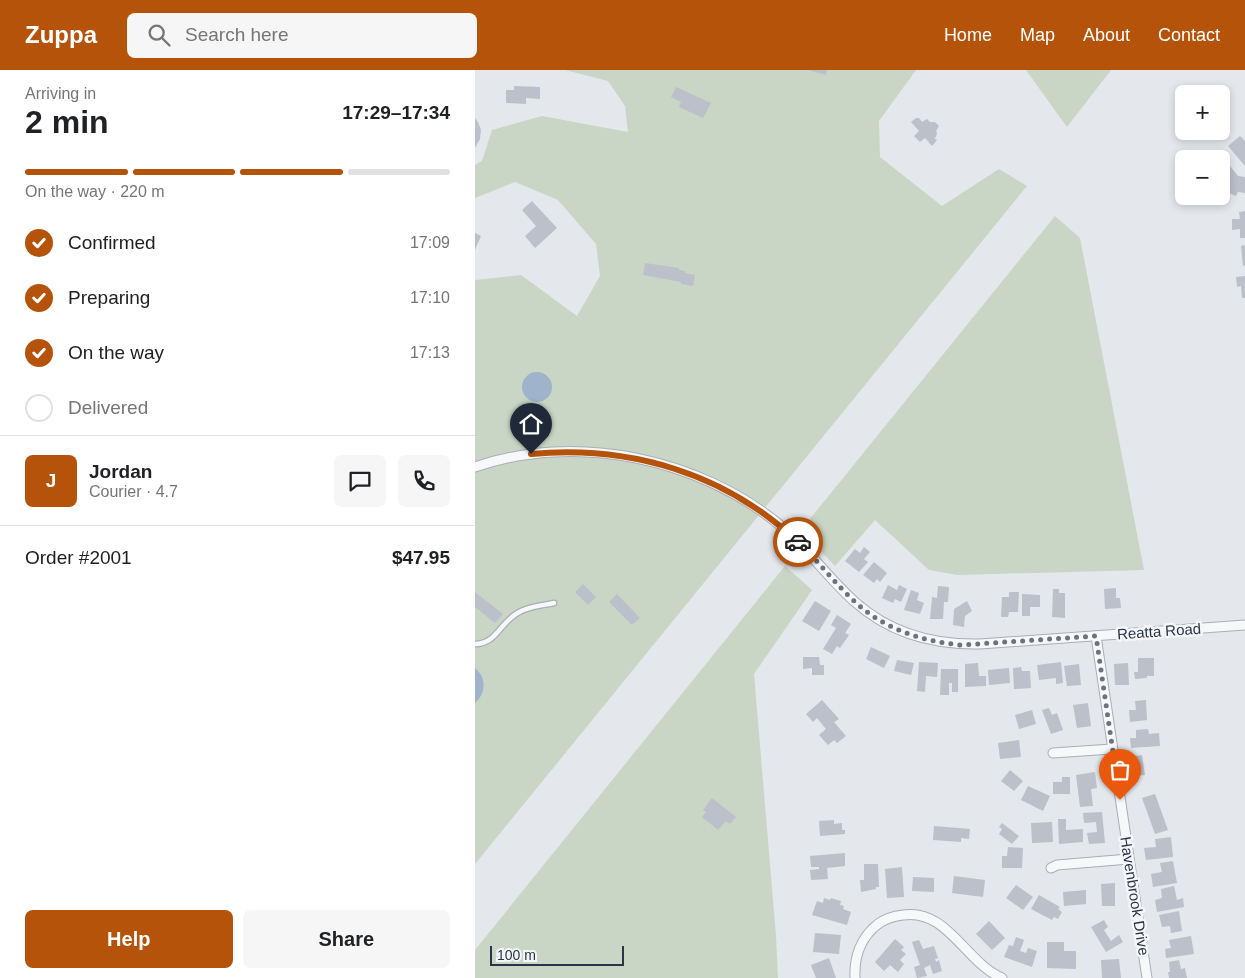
<!DOCTYPE html>
<meta charset="utf-8">
<style>
:root{--surface:#fff;--page:#f6f6f6;--text:#202124;--muted:#757577;--line:#e0e0e0;--accent:#b45309}
body{margin:0;font-family:Helvetica,sans-serif;background:var(--page);color:var(--text);height:100vh;display:flex;flex-direction:column;font-size:19px;white-space:nowrap}
*{box-sizing:border-box;margin:0}
p{font-size:16px;color:var(--muted)}
.icon{flex:none;width:28px;height:28px;fill:none;stroke:currentColor;stroke-width:2;stroke-linecap:round;stroke-linejoin:round}
.map{position:relative;flex:1;overflow:hidden}
.sheet{display:flex;flex-direction:column;background:var(--surface);width:475px}
.sheet>*{flex:none}
.controls{position:absolute;left:700px;top:15px;display:grid;gap:10px}
.controls a{display:grid;place-items:center;width:55px;height:55px;border-radius:8px;background:var(--surface);box-shadow:0 2px 8px #0003;font-size:25px}
.scale{position:absolute;left:15px;bottom:12px;width:134px;box-sizing:border-box;padding-left:5px;border:2px solid #2b3445;border-top:0;font-size:14px;line-height:18px;white-space:nowrap;color:#2b3445;-webkit-text-stroke:4px #f4f6f9;paint-order:stroke}
.pin{position:absolute;display:grid;place-items:center;width:42px;height:42px;color:#fff;margin:-51px -21px;border-radius:50% 50% 50% 0;rotate:-45deg;box-shadow:0 0 5px #0007}
.pin .icon{rotate:45deg}
.courier{position:absolute;display:grid;place-items:center;width:50px;height:50px;margin:-25px;border:4px solid #b45309;border-radius:50%;background:#fff;color:#222;box-shadow:0 1px 6px #0007}
.summary em{font-style:normal;font-weight:700}
.summary div{display:flex;flex-direction:column-reverse}
.summary{display:flex;align-items:center;justify-content:space-between;height:85px;padding:0 25px}
h1{font-size:32px;font-weight:700;line-height:38px}
.bar{display:grid;grid-template-columns:repeat(4,1fr);gap:8px 5px;align-content:center;height:60px;padding:0 25px}
.bar i{height:6px;border-radius:4px;background:var(--line)}
.bar .on{background:var(--accent)}
.bar p{grid-column:span 4}
.line{display:flex;align-items:center;gap:12px;padding:0 25px;border-top:1px solid var(--line)}
.line div{flex:1}
.round{display:grid;place-items:center;flex:none;width:52px;height:52px;border-radius:8px;background:var(--page)}
ol{padding:0 25px;list-style:none}
li{display:flex;align-items:center;gap:15px;height:55px}
li p{margin-inline-start:auto}
li .icon{padding:5px;border-radius:50%;background:var(--accent);color:#fff;stroke-width:4}
li:last-child{color:var(--muted)}
li i{width:28px;height:28px;border:2px solid var(--line);border-radius:50%}
.button{display:flex;gap:10px;margin-top:auto;padding:10px 25px}
.button a{flex:1;height:58px;border-radius:8px;background:var(--accent);color:#fff;font-size:20px;font-weight:700;line-height:58px;text-align:center}
.button a+a{background:var(--page);color:var(--text)}
header{display:flex;align-items:center;gap:30px;box-sizing:border-box;height:70px;padding:0 25px;background:var(--accent);color:#fff}
header strong{font-size:24px}
nav{display:flex;gap:28px;margin-inline-start:auto;font-size:18px}
.search{width:350px;height:45px;background:var(--page);display:flex;align-items:center;gap:12px;box-sizing:border-box;padding:0 18px;border-radius:8px;color:var(--muted);font-size:19px}
main{display:flex;flex:1;min-height:0}
.map>svg:first-child{display:block}
.green{fill:#c9d6c5}
.water{fill:#9fb4cc}
.building{fill:#bbc0ca}
.lines{fill:none;stroke-linecap:round;stroke-linejoin:round}
.lane-casing{stroke:#a9aeb7;stroke-width:7}
.street-casing{stroke:#a9aeb7;stroke-width:11}
.lane{stroke:#f7f8fa;stroke-width:4.5}
.street{stroke:#f7f8fa;stroke-width:9}
.done{stroke:#6c737f;stroke-width:5;stroke-dasharray:0 9}
.route{stroke:#b45309;stroke-width:6}
.labels{text-anchor:middle;dominant-baseline:central;stroke-width:5;stroke-linejoin:round;paint-order:stroke}
.street-label{font-size:15px;fill:#2b3445;stroke:#f4f6f9}
</style>
<header>
<strong>Zuppa</strong>
<div class="search"><svg class="icon" aria-label="search" viewBox="0 0 24 24"><circle cx="10" cy="10" r="6"/><path d="M15 15l6 6"/></svg>Search here</div>
<nav><a>Home</a><a>Map</a><a>About</a><a>Contact</a></nav>
</header>
<main>
<section class="sheet">
<div class="summary"><div><h1>2 min</h1><p>Arriving in</p></div><em>17:29–17:34</em></div>
<div class="bar"><i class="on"></i><i class="on"></i><i class="on"></i><i></i><p>On the way · 220 m</p></div>
<ol>
<li><svg class="icon" aria-label="check" viewBox="0 0 24 24"><path d="M5 12l5 5 9-10"/></svg>Confirmed<p>17:09</p></li>
<li><svg class="icon" aria-label="check" viewBox="0 0 24 24"><path d="M5 12l5 5 9-10"/></svg>Preparing<p>17:10</p></li>
<li><svg class="icon" aria-label="check" viewBox="0 0 24 24"><path d="M5 12l5 5 9-10"/></svg>On the way<p>17:13</p></li>
<li><i></i>Delivered</li>
</ol>
<div class="line" style="height:90px"><b class="round" style="background:var(--accent);color:#fff">J</b><div><b>Jordan</b><p>Courier · 4.7</p></div><a class="round"><svg class="icon" aria-label="chat" viewBox="0 0 24 24"><path d="M4 5h16v11H9l-5 4z"/></svg></a><a class="round"><svg class="icon" aria-label="phone" viewBox="0 0 24 24"><path d="M5 4h4l2 5-3 2q2 4 5 5l2-3 5 2v4C11 20 4 13 5 4z"/></svg></a></div>
<div class="line" style="height:65px"><div>Order #2001</div><b>$47.95</b></div>
<div class="button"><a>Help</a><a>Share</a></div>
</section>
<div class="map">
<svg width="770" height="908" viewBox="0 0 770 908">
<rect width="100%" height="100%" fill="#e4e7ec"/>
<!-- green -->
<g class="green">
<polygon points="90,0 441,0 404,51 405,87 467,136 524,99 552,116 0,794 0,210 46,205 102,246 125,206 121,174 83,130 40,112 0,128 0,95 7,91 17,60 67,46 153,62 150,36 133,11"/>
<polygon points="551,0 636,0 592,57"/>
<polygon points="580,146 605,168 669,500 482,505 454,500 400,450 360,496 326,460"/>
<polygon points="310,496 337,520 279,604 301,866 303,908 0,908 0,880"/>
</g>
<!-- water -->
<g class="water">
<circle cx="62" cy="317" r="15"/>
<path d="M0,598C12,608 11,623 0,633Z"/>
</g>
<!-- building -->
<g class="building">
<polygon points="333,0 352,0 351,5"/>
<polygon points="39,16 65,17 65,29 51,28 51,34 31,33 31,20 39,20"/>
<polygon points="201,17 236,33 228,48 204,37 206,32 196,27"/>
<polygon points="0,48 3,52 6,60 5,69 0,78"/>
<polygon points="441,48 444,48 447,52 452,49 455,52 460,52 464,56 461,61 462,63 461,67 459,68 462,70 457,76 450,68 445,72 439,66 444,61 436,52"/>
<polygon points="765,66 770,71 770,96 753,76"/>
<polygon points="755,96 763,106 770,107 770,123 763,122 761,126 752,122 754,118 746,110 746,105"/>
<polygon points="57,131 82,158 60,178 50,166 61,156 47,140"/>
<polygon points="770,141 770,168 765,168 765,159 757,160 757,149 765,149 764,142"/>
<polygon points="0,163 6,166 0,180"/>
<polygon points="770,175 770,195 768,196 766,176"/>
<polygon points="170,193 204,198 204,200 210,201 210,203 220,205 218,216 206,214 206,212 168,205"/>
<polygon points="770,206 770,228 767,228 766,216 762,217 761,207"/>
<polygon points="389,477 395,482 389,489 393,492 384,502 370,491 380,479 385,483"/>
<polygon points="399,492 412,503 405,512 402,509 399,513 388,505"/>
<polygon points="108,514 121,527 113,535 100,522"/>
<polygon points="413,515 422,520 424,515 432,519 426,532 420,529 418,533 407,528"/>
<polygon points="463,516 474,517 473,532 469,532 468,549 455,549 457,527 462,528"/>
<polygon points="641,518 641,528 645,528 646,538 630,539 629,519"/>
<polygon points="578,519 584,519 584,523 590,523 590,548 577,547"/>
<polygon points="436,520 444,523 442,530 449,533 445,544 429,540"/>
<polygon points="0,522 28,544 20,553 0,537"/>
<polygon points="534,522 544,522 543,542 534,542 533,547 526,547 527,527 534,527"/>
<polygon points="142,524 165,548 157,555 134,532"/>
<polygon points="547,524 565,525 565,537 555,537 555,546 547,546"/>
<polygon points="340,531 356,541 344,561 327,551"/>
<polygon points="492,531 497,541 490,546 489,557 478,555 479,539"/>
<polygon points="362,545 376,554 370,563 374,565 365,578 362,576 357,584 348,579 361,558 356,555"/>
<polygon points="396,577 415,586 409,598 391,589"/>
<polygon points="328,587 344,587 345,595 349,595 349,605 337,605 337,598 328,599"/>
<polygon points="663,588 679,588 679,606 672,606 672,608 660,609 659,602 663,602"/>
<polygon points="422,590 439,593 436,605 419,601"/>
<polygon points="444,592 463,593 462,607 451,606 450,622 442,621"/>
<polygon points="586,592 588,613 581,614 581,608 564,610 562,595"/>
<polygon points="503,593 504,606 511,606 511,616 490,617 490,594"/>
<polygon points="653,593 654,615 640,615 639,594"/>
<polygon points="604,594 606,615 592,616 589,596"/>
<polygon points="546,597 547,601 555,601 556,618 539,619 538,598"/>
<polygon points="534,598 535,613 514,615 513,600"/>
<polygon points="466,599 483,599 483,622 477,622 477,613 474,613 474,625 465,625"/>
<polygon points="347,630 364,649 359,652 371,666 362,673 359,670 353,675 344,665 351,659 342,648 338,652 331,644"/>
<polygon points="671,630 672,650 655,652 654,640 661,640 660,631"/>
<polygon points="613,633 616,656 602,658 598,635"/>
<polygon points="574,638 577,645 582,643 588,660 576,664 567,640"/>
<polygon points="557,640 561,654 544,659 540,645"/>
<polygon points="673,659 674,664 684,663 685,676 656,678 655,668 661,668 661,660"/>
<polygon points="544,670 546,687 525,689 523,673"/>
<polygon points="667,685 670,705 656,706 654,687"/>
<polygon points="535,700 548,711 539,721 526,711"/>
<polygon points="620,702 622,718 616,719 618,736 605,737 601,705"/>
<polygon points="587,707 595,707 595,724 578,724 578,712 587,712"/>
<polygon points="553,716 575,726 568,741 546,730"/>
<polygon points="680,724 693,760 680,764 667,728"/>
<polygon points="237,728 261,747 255,754 251,751 243,760 227,747 231,742 228,740"/>
<polygon points="627,742 630,773 614,774 612,763 622,762 621,752 609,753 608,743"/>
<polygon points="583,749 591,749 591,760 608,759 608,772 584,774"/>
<polygon points="359,750 359,754 367,753 367,760 370,760 370,764 345,766 344,751"/>
<polygon points="577,752 578,772 557,773 556,753"/>
<polygon points="527,753 544,766 537,774 524,764 527,759 524,757"/>
<polygon points="459,756 495,759 494,769 486,768 486,772 458,770"/>
<polygon points="696,767 698,787 671,790 669,778 681,777 680,769"/>
<polygon points="533,777 548,778 547,798 527,798 527,786 532,786"/>
<polygon points="370,783 370,796 352,798 353,809 336,810 335,800 344,799 344,797 336,797 335,786"/>
<polygon points="698,791 702,813 678,817 676,804 687,802 685,793"/>
<polygon points="389,794 403,794 404,817 401,817 401,819 386,822 385,810 389,810"/>
<polygon points="427,797 429,827 412,828 410,799"/>
<polygon points="479,806 510,810 508,827 477,823"/>
<polygon points="438,807 459,808 459,822 437,821"/>
<polygon points="640,813 640,836 627,836 626,814"/>
<polygon points="541,815 558,827 548,840 531,828"/>
<polygon points="699,816 702,830 708,828 709,837 682,842 680,830 687,828 686,819"/>
<polygon points="611,820 611,834 589,836 588,822"/>
<polygon points="564,825 585,837 583,839 587,842 583,849 579,847 577,850 556,839"/>
<polygon points="349,828 355,830 356,828 366,831 365,835 369,836 368,839 376,842 372,855 337,845 342,831 348,833"/>
<polygon points="704,841 707,861 696,863 695,856 687,857 684,845"/>
<polygon points="629,850 633,857 629,860 636,871 644,865 648,872 631,882 616,857"/>
<polygon points="514,851 530,868 517,880 501,864"/>
<polygon points="340,863 366,865 364,884 338,882"/>
<polygon points="716,866 719,884 691,888 690,879 696,878 694,870"/>
<polygon points="541,867 549,870 545,881 551,883 553,878 562,881 557,897 529,887 534,875 538,876"/>
<polygon points="420,869 429,877 426,880 431,884 425,890 429,894 423,902 415,895 409,901 400,892"/>
<polygon points="444,870 448,879 459,876 463,888 460,889 461,892 464,890 467,901 458,904 455,895 449,898 452,906 442,908 439,897 445,895 437,872"/>
<polygon points="572,872 589,872 589,881 601,881 601,899 572,898"/>
<polygon points="354,888 361,908 341,908 336,895"/>
<polygon points="644,889 646,908 627,908 626,890"/>
<polygon points="704,890 706,899 710,898 712,908 694,908 693,902 695,902 694,892"/>
</g>
<g class="lines">
<defs>
<path id="lane" d="M0,574C19,574 24,557 37,547C48,537 65,536 79,533"/>
<g id="street">
<path d="M0,397C100,362 225,388 306,456C333,479 354,509 380,532C416,564 458,575 505,574L770,555"/>
<polyline points="621,566 672,908"/>
<polyline points="578,683 637,679"/>
<polyline points="576,798 582,795 654,789"/>
<path d="M380,908C379,887 386,867 403,854C410,849 419,846 428,845C472,838 491,893 527,908"/>
</g>
</defs>
<!-- lane casing -->
<use href="#lane" class="lane-casing"/>
<!-- street casing -->
<use href="#street" class="street-casing"/>
<!-- lane -->
<use href="#lane" class="lane"/>
<!-- street -->
<use href="#street" class="street"/>
</g>
<g class="lines">
<!-- done -->
<path class="done" d="M323,472C342,490 359,512 378,530C408,559 446,571 486,575L621,566L645,730"/>
<!-- route -->
<path class="route" d="M56,384C155,375 250,403 323,472"/>
</g>
<g class="labels">
<!-- street labels -->
<g class="street-label">
<text transform="translate(684 561) rotate(-4)">Reatta Road</text>
<text transform="translate(660 826) rotate(81)">Havenbrook Drive</text>
</g>
</g>
</svg>
<div class="controls">
<a>+</a>
<a>−</a>
</div>
<div class="scale">100 m</div>
<div class="pin" style="left:645px;top:730px;background:#ea580c"><svg class="icon" aria-label="bag" viewBox="0 0 24 24"><path d="M5 8h14l-1 12H6zM9 8a3 3 0 0 1 6 0"/></svg></div>
<div class="pin" style="left:56px;top:384px;background:#1f2937"><svg class="icon" aria-label="home" viewBox="0 0 24 24"><path d="M3 11l9-7 9 7M6 9v11h12V9"/></svg></div>
<div class="courier" style="left:323px;top:472px"><svg class="icon" aria-label="car" viewBox="0 0 24 24"><path d="M5 17H2v-5l4-1 3-4h7l3 4 3 1v5h-3M9 17h6M6 11h13"/><circle cx="7" cy="17" r="2"/><circle cx="17" cy="17" r="2"/></svg></div>
</div>
</main>
